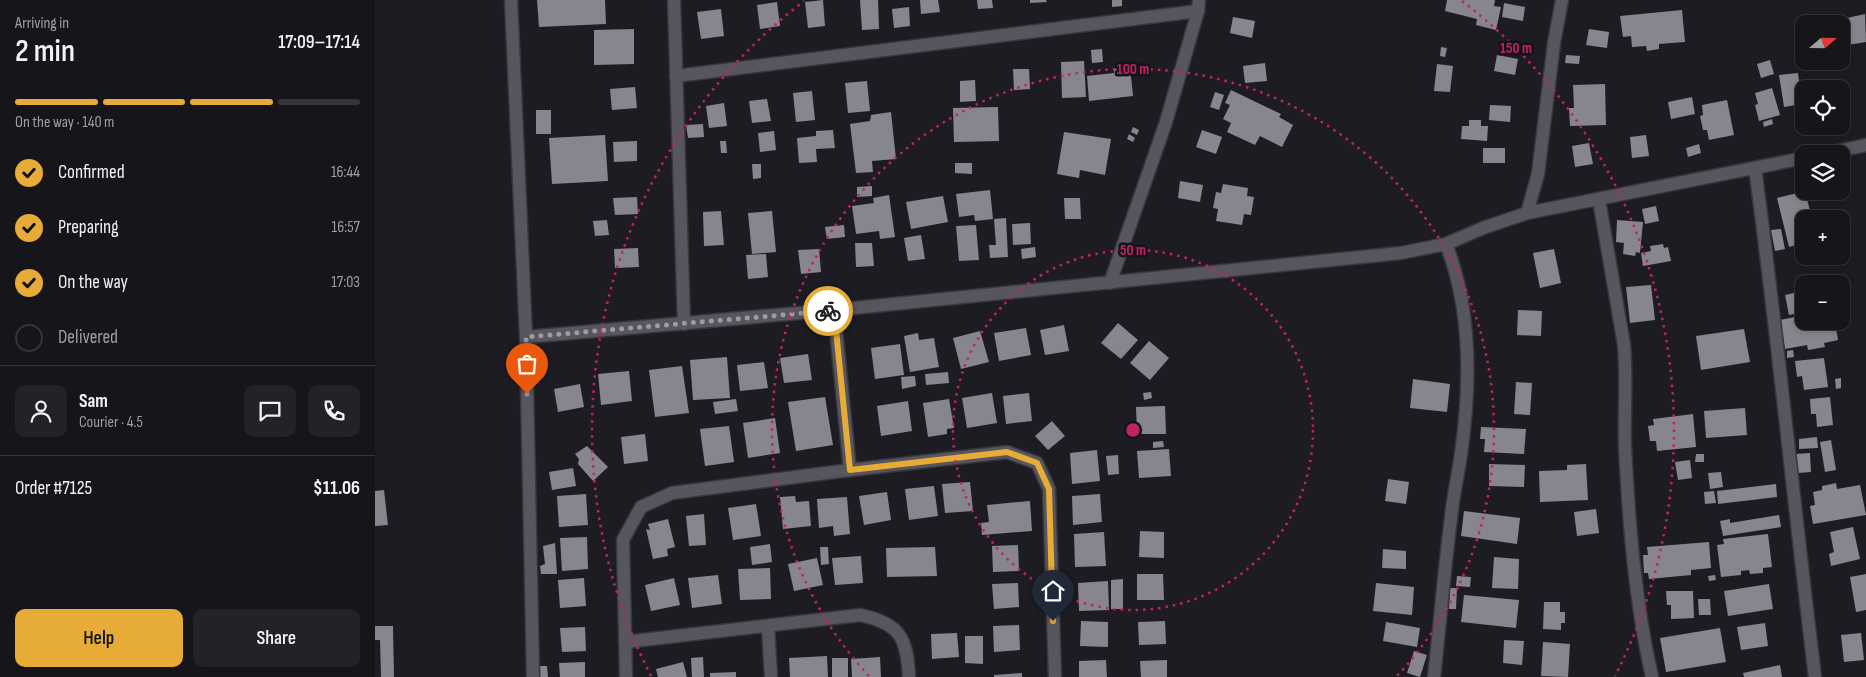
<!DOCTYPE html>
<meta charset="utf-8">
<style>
:root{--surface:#16151a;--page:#232227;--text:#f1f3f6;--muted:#9e9fa2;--line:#353439;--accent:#e7ac37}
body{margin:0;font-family:"Sofia Sans Condensed",sans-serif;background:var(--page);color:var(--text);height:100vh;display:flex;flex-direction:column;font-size:19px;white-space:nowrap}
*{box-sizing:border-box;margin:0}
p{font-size:16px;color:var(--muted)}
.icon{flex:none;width:28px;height:28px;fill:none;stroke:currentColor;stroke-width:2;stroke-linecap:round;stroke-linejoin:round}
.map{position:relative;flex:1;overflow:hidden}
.panel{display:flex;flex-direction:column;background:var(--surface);width:375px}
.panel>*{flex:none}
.needle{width:32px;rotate:70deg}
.tools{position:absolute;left:1420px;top:15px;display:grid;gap:10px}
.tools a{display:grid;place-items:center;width:55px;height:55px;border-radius:10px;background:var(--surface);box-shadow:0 2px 8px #0003,0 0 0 1px var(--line);font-size:25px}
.pin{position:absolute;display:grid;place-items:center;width:42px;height:42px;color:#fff;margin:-51px -21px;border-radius:50% 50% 50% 0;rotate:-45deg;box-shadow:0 0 5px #0007}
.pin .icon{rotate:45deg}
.courier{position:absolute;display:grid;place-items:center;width:50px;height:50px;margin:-25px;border:4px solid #e7ac37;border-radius:50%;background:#fff;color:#222;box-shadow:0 1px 6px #0007}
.headline em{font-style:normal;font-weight:600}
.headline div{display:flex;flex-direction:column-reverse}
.headline{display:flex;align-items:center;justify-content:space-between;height:85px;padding:0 15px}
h1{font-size:32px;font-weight:600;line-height:38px}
.bar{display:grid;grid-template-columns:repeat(4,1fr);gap:8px 5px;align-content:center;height:60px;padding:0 15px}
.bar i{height:6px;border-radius:4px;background:var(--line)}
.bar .on{background:var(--accent)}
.bar p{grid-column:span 4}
.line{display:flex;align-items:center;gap:12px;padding:0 15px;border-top:1px solid var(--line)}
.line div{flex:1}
.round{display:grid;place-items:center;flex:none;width:52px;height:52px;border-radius:10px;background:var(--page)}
ol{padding:0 15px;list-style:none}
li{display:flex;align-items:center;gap:15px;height:55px}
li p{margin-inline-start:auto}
li .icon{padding:5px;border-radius:50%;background:var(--accent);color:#111;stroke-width:4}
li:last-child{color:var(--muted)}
li i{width:28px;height:28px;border:2px solid var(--line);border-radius:50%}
.cta{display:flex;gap:10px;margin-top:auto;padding:10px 15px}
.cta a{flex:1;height:58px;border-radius:10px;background:var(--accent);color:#111;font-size:20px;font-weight:600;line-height:58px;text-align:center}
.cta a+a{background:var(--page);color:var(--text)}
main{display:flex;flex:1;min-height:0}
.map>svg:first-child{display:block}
.building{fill:#87868f}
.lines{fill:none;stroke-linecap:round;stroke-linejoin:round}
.minor-casing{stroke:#37373c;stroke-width:15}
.minor{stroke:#57565f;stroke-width:12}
.done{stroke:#9c9ba1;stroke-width:5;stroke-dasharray:0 9}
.route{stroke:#e7ac37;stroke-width:6}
.ring{fill:none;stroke:#c42262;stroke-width:2.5;stroke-dasharray:2.5 5}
.centre{fill:#c42262;stroke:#14131a;stroke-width:2.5}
.ring-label{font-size:15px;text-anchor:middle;font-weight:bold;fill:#c42262;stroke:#14131a;stroke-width:5;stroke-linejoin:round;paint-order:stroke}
</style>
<main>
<section class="panel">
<div class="headline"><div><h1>2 min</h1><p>Arriving in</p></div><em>17:09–17:14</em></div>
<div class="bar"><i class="on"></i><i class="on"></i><i class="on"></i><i></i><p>On the way · 140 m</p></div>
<ol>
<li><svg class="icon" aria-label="check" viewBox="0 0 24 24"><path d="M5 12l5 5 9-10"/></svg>Confirmed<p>16:44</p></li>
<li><svg class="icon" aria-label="check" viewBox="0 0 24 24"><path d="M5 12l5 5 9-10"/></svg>Preparing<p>16:57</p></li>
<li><svg class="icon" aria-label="check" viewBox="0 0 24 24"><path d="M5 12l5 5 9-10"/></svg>On the way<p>17:03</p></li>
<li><i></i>Delivered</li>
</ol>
<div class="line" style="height:90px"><a class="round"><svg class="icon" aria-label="person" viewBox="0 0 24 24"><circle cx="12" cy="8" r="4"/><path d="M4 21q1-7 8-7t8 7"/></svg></a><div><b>Sam</b><p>Courier · 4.5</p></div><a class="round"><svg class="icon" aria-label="chat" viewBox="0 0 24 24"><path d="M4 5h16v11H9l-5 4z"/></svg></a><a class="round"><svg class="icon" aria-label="phone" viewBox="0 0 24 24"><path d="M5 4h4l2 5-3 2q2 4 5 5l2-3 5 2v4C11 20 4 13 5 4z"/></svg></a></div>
<div class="line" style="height:65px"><div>Order #7125</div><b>$11.06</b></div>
<div class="cta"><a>Help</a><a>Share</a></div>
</section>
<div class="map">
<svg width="1491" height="677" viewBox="0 0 1491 677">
<rect width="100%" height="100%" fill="#1d1c23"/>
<!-- building -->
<g class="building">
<polygon points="162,0 230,0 231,24 164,27"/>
<polygon points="448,0 450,26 433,28 430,2"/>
<polygon points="485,0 503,0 504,29 487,30"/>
<polygon points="545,0 563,0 565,12 546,14"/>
<polygon points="602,0 617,0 618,8 603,9"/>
<polygon points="655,0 671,0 672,2 655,3"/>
<polygon points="737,0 747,0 747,6 737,7"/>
<polygon points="1072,0 1120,0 1119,6 1126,7 1121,30 1101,25 1102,19 1070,11"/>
<polygon points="402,2 405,26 385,29 382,5"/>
<polygon points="1129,3 1150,7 1148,21 1127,17"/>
<polygon points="534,7 535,26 519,28 517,9"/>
<polygon points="346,9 349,36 326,39 322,12"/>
<polygon points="1307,10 1310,42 1284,44 1284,49 1272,51 1271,46 1257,47 1256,36 1248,37 1245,16"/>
<polygon points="1490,14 1491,42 1466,46 1466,24 1445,24"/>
<polygon points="858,17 880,21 877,38 855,33"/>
<polygon points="259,29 259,64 219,65 219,30"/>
<polygon points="1214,29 1234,32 1232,48 1211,45"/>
<polygon points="1066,47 1072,48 1070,57 1065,56"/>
<polygon points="727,49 728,62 717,63 716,50"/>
<polygon points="1122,55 1143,59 1140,75 1119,71"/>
<polygon points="1191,55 1205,56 1204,64 1190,63"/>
<polygon points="1395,60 1399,74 1386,78 1382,64"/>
<polygon points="709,61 711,97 687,98 686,62"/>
<polygon points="890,63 892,81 870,83 868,66"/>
<polygon points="1062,64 1078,66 1075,92 1059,91"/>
<polygon points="755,67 758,96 714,101 712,76 739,73 739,69"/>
<polygon points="638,69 654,69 655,89 639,90"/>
<polygon points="1423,73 1427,104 1409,107 1404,75"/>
<polygon points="600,80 601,101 585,102 585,81"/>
<polygon points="492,81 495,111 473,113 470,83"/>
<polygon points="1230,84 1231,125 1195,126 1194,108 1199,108 1198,85"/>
<polygon points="260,87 262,108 237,110 235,89"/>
<polygon points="1397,88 1405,115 1384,121 1380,105 1383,104 1380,93"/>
<polygon points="856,90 906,114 904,117 918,125 907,147 885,136 880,145 852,132 856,123 848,119 855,105 850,103"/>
<polygon points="437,91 440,120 421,122 418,93"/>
<polygon points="840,92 849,95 844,110 835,107"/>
<polygon points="1317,97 1320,114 1296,119 1293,102"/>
<polygon points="392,99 396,121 377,123 374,101"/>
<polygon points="1352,100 1359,135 1334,140 1332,130 1328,130 1325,116 1328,115 1327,105"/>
<polygon points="349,103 352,126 334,128 331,106"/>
<polygon points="1115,105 1136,106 1135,122 1114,120"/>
<polygon points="623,107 624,141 579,142 578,108"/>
<rect x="161" y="110" width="15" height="24"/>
<polygon points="516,112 521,159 497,161 498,172 481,173 475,124 495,121 496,115"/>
<polygon points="1397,119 1398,124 1389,127 1388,122"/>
<polygon points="1094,120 1106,120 1106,126 1113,126 1112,141 1086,139 1087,126 1094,126"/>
<polygon points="328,124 329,137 313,138 311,125"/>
<polygon points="758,127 764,130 762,135 756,132"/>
<polygon points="458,130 460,148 441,149 442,162 424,163 422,138 441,136 441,131"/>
<polygon points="827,130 847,137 841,154 821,147"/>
<polygon points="399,131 401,150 385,152 383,133"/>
<polygon points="689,132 736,139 730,175 705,170 704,178 682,174"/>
<polygon points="754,134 760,138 758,142 752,139"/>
<polygon points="230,135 233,181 177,184 174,138"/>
<polygon points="1271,135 1274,156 1257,158 1255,137"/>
<polygon points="262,141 262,161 239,162 238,142"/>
<polygon points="345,141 351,141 352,153 346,153"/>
<polygon points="1214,143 1218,164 1200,167 1197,146"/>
<polygon points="1324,144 1326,153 1313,157 1311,148"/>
<rect x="1108" y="148" width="22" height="15"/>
<polygon points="580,163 597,163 597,174 580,173"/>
<polygon points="377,164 386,164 386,178 378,179"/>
<polygon points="805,181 828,185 825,202 803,198"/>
<polygon points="848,184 873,188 872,196 879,197 876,215 869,214 867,225 841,221 843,209 838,208 841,192 846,193"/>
<polygon points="497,186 497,196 482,197 482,187"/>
<polygon points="615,190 618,219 600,221 599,215 584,217 581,194"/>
<polygon points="1430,191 1437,219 1429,219 1429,243 1414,247 1402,198"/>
<polygon points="514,195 520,237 505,239 504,231 481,234 477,206 499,203 498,198"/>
<polygon points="568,196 573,222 536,229 531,202"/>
<polygon points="262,197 263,214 240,215 238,198"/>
<polygon points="689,198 705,198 706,219 690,219"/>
<polygon points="1281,206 1284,221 1270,224 1267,209"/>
<polygon points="346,211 349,245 329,246 328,212"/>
<polygon points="397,211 401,252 377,254 373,213"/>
<polygon points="631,218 633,257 615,258 614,245 621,245 619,219"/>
<polygon points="232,220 234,235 220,236 218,221"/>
<polygon points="1242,220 1268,222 1265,253 1261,252 1260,256 1248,254 1249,243 1241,242"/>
<polygon points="655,223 656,244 638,245 637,224"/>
<polygon points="469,225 470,237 452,239 450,227"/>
<polygon points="601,225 604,260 584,261 581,226"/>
<polygon points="1406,229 1410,249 1400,251 1396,230"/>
<polygon points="546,235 550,259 533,261 529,238"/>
<polygon points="480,243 497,243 499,266 481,267"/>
<polygon points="1288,244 1289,248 1293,247 1296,261 1268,266 1266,253 1276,251 1275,246"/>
<polygon points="660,247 661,257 647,259 646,249"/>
<polygon points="263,248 264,267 240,268 239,249"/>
<polygon points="444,249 446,272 426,274 423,250"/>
<polygon points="1179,249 1186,283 1165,288 1158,253"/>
<polygon points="391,254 393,277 373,279 371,255"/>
<polygon points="1276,285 1280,320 1255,323 1251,287"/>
<polygon points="1429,285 1429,312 1414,315 1410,295 1423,292 1421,286"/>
<polygon points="1143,310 1167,311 1166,336 1142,335"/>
<polygon points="1429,315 1429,321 1460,321 1463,340 1449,343 1450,347 1433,350 1432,345 1410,349 1405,320"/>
<polygon points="743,323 763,340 746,359 726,343"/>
<polygon points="689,325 694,351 670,355 665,330"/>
<polygon points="651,328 656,355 624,361 619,333"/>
<polygon points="1369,329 1375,362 1326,370 1321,336"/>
<polygon points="605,331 614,362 586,369 578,338"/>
<polygon points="543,333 544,340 559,338 564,367 535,372 529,336"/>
<polygon points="774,341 794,358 775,380 755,363"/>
<polygon points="525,344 529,375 500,379 496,348"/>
<polygon points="1418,350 1419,357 1412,358 1412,351"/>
<polygon points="433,354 437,380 409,383 405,358"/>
<polygon points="352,357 355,398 318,400 315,360"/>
<polygon points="1449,358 1453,387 1429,390 1427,376 1422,377 1420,361"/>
<polygon points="389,362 393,388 365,391 362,365"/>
<polygon points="307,366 314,413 280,417 274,370"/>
<polygon points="254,371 257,401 226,405 223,374"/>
<polygon points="573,372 574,383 551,385 550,374"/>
<polygon points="540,376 541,386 527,389 526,377"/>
<polygon points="1466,378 1466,388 1461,389 1460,379"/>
<polygon points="1038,379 1075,384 1072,412 1035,408"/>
<polygon points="1141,382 1157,383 1155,415 1139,414"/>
<polygon points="205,384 209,407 183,412 179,389"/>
<polygon points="776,392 777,398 769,400 768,393"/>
<polygon points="617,393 622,423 592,428 587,398"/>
<polygon points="654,393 657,421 631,424 628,396"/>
<polygon points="450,397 458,445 421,451 413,402"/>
<polygon points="1455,397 1458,425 1442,427 1441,414 1436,414 1435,399"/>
<polygon points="361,399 363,411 340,414 338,402"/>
<polygon points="574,399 579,428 572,429 572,434 553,437 548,403"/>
<polygon points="533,401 537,431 506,436 502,406"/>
<polygon points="790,406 791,434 762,434 761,407"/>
<polygon points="1370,408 1372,435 1331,438 1329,411"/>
<polygon points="1318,414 1321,447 1282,451 1281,441 1275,441 1273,426 1279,425 1278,419"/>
<polygon points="400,418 405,453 373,458 368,423"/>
<polygon points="677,421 690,436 673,450 660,436"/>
<polygon points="354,426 359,462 330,466 325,429"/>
<polygon points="1106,427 1151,429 1149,454 1109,452 1110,439 1105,439"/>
<polygon points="270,434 273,461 249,464 246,437"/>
<polygon points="1442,437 1443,448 1424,449 1424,439"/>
<polygon points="1456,440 1461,470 1450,472 1445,442"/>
<polygon points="788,441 789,447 778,448 778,442"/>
<polygon points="212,446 233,467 218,481 203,464 204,459 200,454"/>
<polygon points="794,449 796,476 764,478 762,451"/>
<polygon points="722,450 725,481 697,484 695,453"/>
<polygon points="1435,453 1436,472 1423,473 1421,454"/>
<polygon points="1321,454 1329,454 1329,462 1320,462"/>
<polygon points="743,455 744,474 733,475 731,456"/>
<polygon points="1315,460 1317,478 1303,480 1300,462"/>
<polygon points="1114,464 1150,465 1149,487 1114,486"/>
<polygon points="1211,464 1213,500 1165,502 1164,471 1192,470 1192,465"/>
<polygon points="198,468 201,486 177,490 174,472"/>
<polygon points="1346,472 1348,487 1335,489 1333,473"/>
<polygon points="1013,479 1034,482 1031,504 1010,501"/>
<polygon points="595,482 598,511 570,513 567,484"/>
<polygon points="1461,483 1462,489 1485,485 1491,515 1438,524 1435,506 1440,505 1438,492 1447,490 1447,486"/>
<polygon points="1401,484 1402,497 1343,504 1342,491"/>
<polygon points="559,486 563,516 534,520 530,489"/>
<polygon points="9,490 13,525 0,526 0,491"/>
<polygon points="1339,491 1341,503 1330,504 1329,492"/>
<polygon points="512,492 516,520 489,525 484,496"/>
<polygon points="211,494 213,525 184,527 182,496"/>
<polygon points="725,494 727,522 698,525 697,496"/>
<polygon points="420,496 421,502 434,501 436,526 408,529 405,497"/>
<polygon points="472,497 475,534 459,536 458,526 444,528 442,499"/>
<polygon points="655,501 657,531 607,535 606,523 614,522 612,505"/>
<polygon points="381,504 386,536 358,540 353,508"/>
<polygon points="1221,509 1224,533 1202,536 1199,512"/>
<polygon points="1089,511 1145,518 1142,544 1086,536"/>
<polygon points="329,514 331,545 314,546 311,516"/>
<polygon points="1404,515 1406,527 1348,536 1345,521 1355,519 1355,523"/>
<polygon points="293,519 300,547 292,549 293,556 278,559 271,529 275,530 273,524"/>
<polygon points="1478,527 1485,559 1456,566 1454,554 1459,552 1455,532"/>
<polygon points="765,531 789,532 789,558 764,557"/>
<polygon points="729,532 731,566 700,567 699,534"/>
<polygon points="1393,534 1397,567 1388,568 1388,573 1375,574 1374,570 1366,571 1366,575 1346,577 1342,545 1349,544 1348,539"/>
<polygon points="212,537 213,569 187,571 185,538"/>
<polygon points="1334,542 1336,568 1316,570 1316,575 1274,579 1273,573 1269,573 1268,555 1273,555 1272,547"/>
<polygon points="180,543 182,574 166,574 165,566 170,564 168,546"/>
<polygon points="395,544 397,562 377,565 375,547"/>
<polygon points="643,545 644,571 618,572 617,546"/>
<polygon points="445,547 453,547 454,564 446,565"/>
<polygon points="560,547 562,576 512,577 511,548"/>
<polygon points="1008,549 1031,551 1031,569 1007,568"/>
<polygon points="486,556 488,583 460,585 457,558"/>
<polygon points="1119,557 1144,559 1143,589 1117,588"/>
<polygon points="442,558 448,585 419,591 413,564"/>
<polygon points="395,568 396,599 365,600 363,569"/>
<polygon points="762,574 788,574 789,600 762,600"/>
<polygon points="1491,574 1491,610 1481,612 1475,577"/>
<polygon points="343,575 347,604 317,608 313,578"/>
<polygon points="1340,575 1341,580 1334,581 1333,576"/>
<polygon points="1082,576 1096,577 1095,587 1081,586"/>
<polygon points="209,578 211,606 185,608 183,580"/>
<polygon points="299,578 305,605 276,611 270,585"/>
<polygon points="748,579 748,609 736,609 736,580"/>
<polygon points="733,581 734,610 704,611 703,583"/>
<polygon points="643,583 644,607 619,609 617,584"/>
<polygon points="1001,583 1039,587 1037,615 998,611"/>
<polygon points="1394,584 1398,609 1353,616 1349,591"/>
<polygon points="1075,588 1082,588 1081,609 1074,609"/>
<polygon points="1291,591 1318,591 1319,618 1296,619 1296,605 1292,605"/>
<polygon points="1089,595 1144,600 1141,628 1086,622"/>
<polygon points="1323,599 1335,599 1336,615 1324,615"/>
<polygon points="1169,602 1185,602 1185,612 1190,612 1190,623 1186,623 1186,630 1168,629"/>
<polygon points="706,621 733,622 733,647 705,646"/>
<polygon points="790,621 791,644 764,645 763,622"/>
<polygon points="1011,622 1045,628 1042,647 1008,641"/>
<polygon points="1390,623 1393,646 1366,650 1362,627"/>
<polygon points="644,625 645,650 619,652 618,626"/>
<polygon points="0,626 18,626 19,677 6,677 5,640 0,640"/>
<polygon points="210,627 211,651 187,652 185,628"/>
<polygon points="1345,628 1351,662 1291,672 1285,638"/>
<polygon points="582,633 584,657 557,659 556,634"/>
<polygon points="1486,633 1489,660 1469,662 1466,635"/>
<polygon points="590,636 608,636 608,664 590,663"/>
<polygon points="1129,640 1149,641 1147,665 1128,663"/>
<polygon points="1168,642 1195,644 1193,677 1166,676"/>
<polygon points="1039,651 1052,655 1045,677 1032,673"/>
<polygon points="452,656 453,677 415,677 414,658"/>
<polygon points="328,657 329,677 317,677 316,658"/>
<polygon points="505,657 506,677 477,677 476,659"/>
<rect x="457" y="658" width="16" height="19"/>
<polygon points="731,660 732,677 704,677 704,661"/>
<polygon points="792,660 792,677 766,677 765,661"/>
<polygon points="210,662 210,677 185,677 184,663"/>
<polygon points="308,662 312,677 283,677 281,669"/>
<polygon points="1405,665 1407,677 1369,677 1368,673"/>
<polygon points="162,666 172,666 173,677 162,677"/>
<polygon points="361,672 361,677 335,677 335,673"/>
<polygon points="647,673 647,677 619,677 619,675"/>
</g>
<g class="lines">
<defs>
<g id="minor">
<polyline points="136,0 151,337 158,677"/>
<polyline points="299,0 309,324"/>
<polyline points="301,76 823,11"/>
<polyline points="1448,154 1491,145"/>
<path d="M1380,168C1403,337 1419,507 1440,677"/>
<path d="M1224,200L1249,345C1252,379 1249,413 1250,447C1254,524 1260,602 1277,677"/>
<polyline points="1152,213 1163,174 1179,43 1187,0"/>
<polyline points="735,283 791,122 823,11 824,0"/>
<polyline points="459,310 475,470"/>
<polyline points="151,337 459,310 1026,253 1071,244 1108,228 1152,213 1429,158"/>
<polyline points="393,626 396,677"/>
<path d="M250,642L485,615C525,623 532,638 534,677"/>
<polyline points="251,677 248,540 266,507 297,493 475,470 632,452 662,463 674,489 680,677"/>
<path d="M1059,677C1065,624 1069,571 1076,518C1078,497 1083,475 1086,454C1096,384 1097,310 1071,244"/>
</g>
</defs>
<!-- minor casing -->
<use href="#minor" class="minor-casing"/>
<!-- minor -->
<use href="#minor" class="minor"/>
</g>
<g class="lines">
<!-- done -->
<polyline class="done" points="152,394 151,337 453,311"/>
<!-- route -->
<polyline class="route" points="453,311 459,310 475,470 632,452 662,463 674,489 678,621"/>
</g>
<!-- distance rings -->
<g class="ring">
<circle cx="758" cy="430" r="180"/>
<path d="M494 676A361 361 0 1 1 1022 676"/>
<path d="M276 676A541 541 0 0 1 429 1M1087 1A541 541 0 0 1 1240 676"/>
</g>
<circle cx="758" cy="430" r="8" class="centre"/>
<g class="ring-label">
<text x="1141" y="53">150 m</text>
<text x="758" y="74">100 m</text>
<text x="758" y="255">50 m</text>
</g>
</svg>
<div class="tools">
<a><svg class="needle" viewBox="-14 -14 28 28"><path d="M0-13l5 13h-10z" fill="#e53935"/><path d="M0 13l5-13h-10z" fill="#9e9fa2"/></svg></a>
<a><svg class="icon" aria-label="locate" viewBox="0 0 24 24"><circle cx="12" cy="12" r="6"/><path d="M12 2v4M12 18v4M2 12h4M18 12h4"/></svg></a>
<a><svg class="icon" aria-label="layers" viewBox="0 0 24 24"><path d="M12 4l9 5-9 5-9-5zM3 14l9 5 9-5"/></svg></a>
<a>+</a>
<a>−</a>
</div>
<div class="pin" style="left:152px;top:394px;background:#ea580c"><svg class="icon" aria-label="bag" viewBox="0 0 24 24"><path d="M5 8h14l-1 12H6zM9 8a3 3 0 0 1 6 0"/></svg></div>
<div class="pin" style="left:678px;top:621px;background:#1f2937"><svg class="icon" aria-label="home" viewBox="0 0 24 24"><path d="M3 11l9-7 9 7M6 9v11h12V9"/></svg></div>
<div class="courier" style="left:453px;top:311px"><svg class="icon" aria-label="bike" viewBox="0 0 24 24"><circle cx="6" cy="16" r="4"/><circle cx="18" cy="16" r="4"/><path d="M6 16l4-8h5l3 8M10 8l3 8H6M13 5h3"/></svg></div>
</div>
</main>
